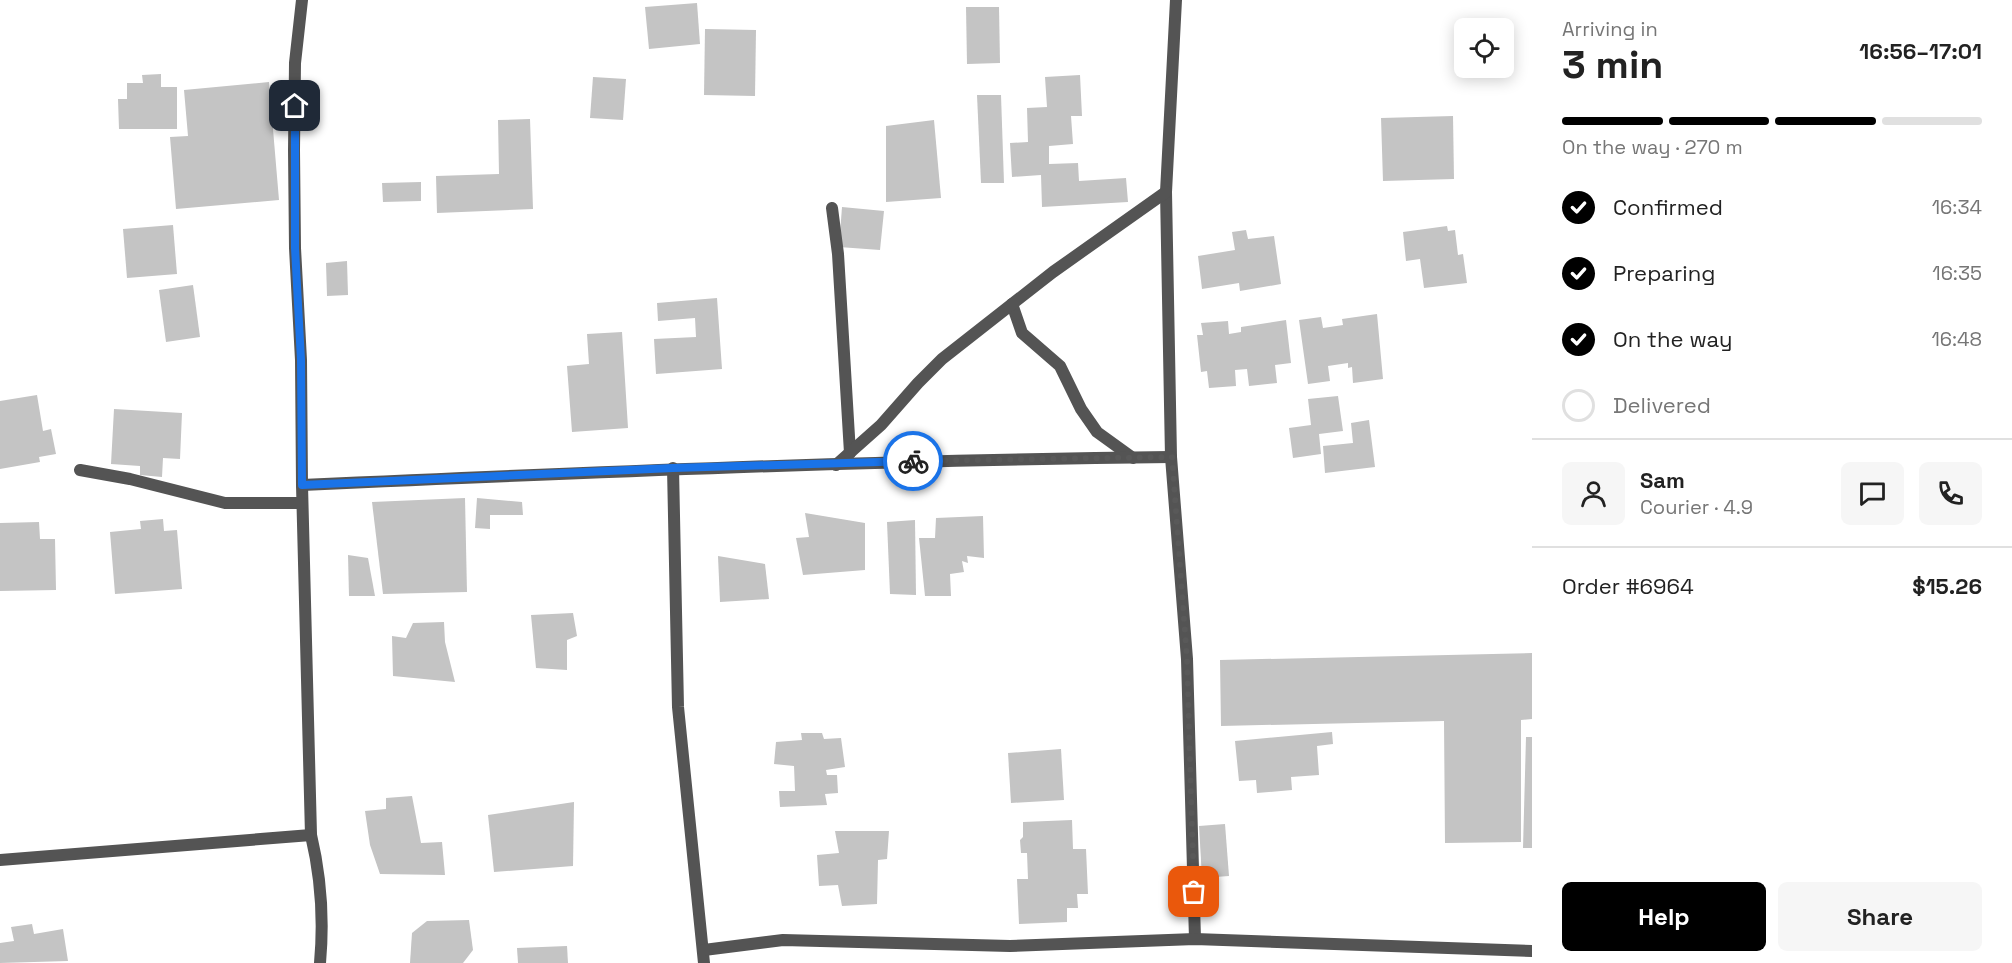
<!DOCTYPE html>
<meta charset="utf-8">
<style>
:root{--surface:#fff;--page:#f6f6f6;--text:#222;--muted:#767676;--line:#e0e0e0;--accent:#000}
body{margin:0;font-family:"Space Grotesk",sans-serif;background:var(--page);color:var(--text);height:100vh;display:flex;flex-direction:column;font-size:22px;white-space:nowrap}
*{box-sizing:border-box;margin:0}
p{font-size:20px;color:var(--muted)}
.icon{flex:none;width:33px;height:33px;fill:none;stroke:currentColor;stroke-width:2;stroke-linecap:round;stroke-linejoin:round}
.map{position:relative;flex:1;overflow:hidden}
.side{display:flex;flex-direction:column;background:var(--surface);width:480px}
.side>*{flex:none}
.tools{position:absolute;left:1454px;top:18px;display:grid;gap:12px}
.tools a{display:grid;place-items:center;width:60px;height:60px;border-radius:9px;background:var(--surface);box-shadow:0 3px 15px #0003;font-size:30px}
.pin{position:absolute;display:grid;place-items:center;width:51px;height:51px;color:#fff;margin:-26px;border-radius:12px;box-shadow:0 3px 9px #0006}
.courier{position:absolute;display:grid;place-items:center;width:60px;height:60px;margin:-30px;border:4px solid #1a73e8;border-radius:50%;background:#fff;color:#222;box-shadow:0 2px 8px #0007}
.head em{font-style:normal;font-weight:600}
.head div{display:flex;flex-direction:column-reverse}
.head{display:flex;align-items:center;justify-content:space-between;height:102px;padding:0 30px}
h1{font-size:39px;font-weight:600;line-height:45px}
.bar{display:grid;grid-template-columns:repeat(4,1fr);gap:9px 6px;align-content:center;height:72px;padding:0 30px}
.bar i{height:8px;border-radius:4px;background:var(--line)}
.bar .selected{background:var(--accent)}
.bar p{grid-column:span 4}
.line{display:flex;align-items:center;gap:15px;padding:0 30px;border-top:2px solid var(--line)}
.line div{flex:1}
.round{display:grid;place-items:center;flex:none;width:63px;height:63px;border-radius:9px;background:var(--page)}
ol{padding:0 30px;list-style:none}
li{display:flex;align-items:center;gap:18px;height:66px}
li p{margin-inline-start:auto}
li .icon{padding:6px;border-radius:50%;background:var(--accent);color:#fff;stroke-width:4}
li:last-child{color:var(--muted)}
li i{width:33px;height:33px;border:3px solid var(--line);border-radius:50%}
.action{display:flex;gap:12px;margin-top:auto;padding:12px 30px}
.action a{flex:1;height:69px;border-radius:9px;background:var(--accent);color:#fff;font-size:24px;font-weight:600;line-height:69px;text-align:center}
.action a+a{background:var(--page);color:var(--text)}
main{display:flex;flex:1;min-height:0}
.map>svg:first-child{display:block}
.building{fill:#c4c4c4}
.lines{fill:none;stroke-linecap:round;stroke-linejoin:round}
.minor{stroke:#545454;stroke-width:12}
.done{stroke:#595959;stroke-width:6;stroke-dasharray:0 10.8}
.route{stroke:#1a73e8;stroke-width:8}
</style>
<main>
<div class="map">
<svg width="1532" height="963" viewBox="0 0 1532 963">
<rect width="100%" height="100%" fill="#fff"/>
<!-- building -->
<g class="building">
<polygon points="697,3 700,44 649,49 645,7"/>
<polygon points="966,7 999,7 1000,63 967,64"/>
<polygon points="705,29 756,30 755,96 704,95"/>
<polygon points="161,74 161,87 177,87 177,129 119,129 118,99 127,99 127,83 143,83 142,75"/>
<polygon points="1080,75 1082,116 1071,116 1073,144 1049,146 1049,164 1078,163 1079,181 1126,178 1128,202 1042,207 1041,175 1012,177 1010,143 1028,142 1027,108 1047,107 1045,77"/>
<polygon points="593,77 626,79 623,120 590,118"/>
<polygon points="269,82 279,200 176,209 170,137 188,136 184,90"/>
<polygon points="977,95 1001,95 1004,183 981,183"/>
<polygon points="1453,116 1454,179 1383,181 1381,118"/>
<polygon points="530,119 533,209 437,213 436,176 499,174 498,120"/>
<polygon points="934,120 941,198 886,202 886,126"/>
<polygon points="421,182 421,201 383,202 382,183"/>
<polygon points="842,207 884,211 880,250 839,247"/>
<polygon points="173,225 177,274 127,278 123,229"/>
<polygon points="1447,226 1448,231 1455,230 1458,255 1463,254 1467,283 1424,288 1420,259 1406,261 1403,232"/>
<polygon points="1246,230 1248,239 1274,236 1281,284 1240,291 1239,283 1202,289 1198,256 1235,250 1232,232"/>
<polygon points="347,261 348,295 327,296 326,263"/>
<polygon points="193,285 200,337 166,342 159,290"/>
<polygon points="717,298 722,369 656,374 654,339 696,337 695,318 658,321 657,303"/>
<polygon points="1377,314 1383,379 1353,383 1352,367 1348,368 1348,363 1328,366 1330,381 1308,384 1299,320 1321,317 1323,328 1343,325 1342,319"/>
<polygon points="1286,320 1291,363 1275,365 1277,383 1249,386 1247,369 1235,370 1236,386 1209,388 1207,371 1201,372 1197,335 1203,335 1201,323 1228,321 1229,334 1241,332 1241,327"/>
<polygon points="622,332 628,428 572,432 567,366 589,364 587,334"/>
<polygon points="37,395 43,431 51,429 56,454 39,457 40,462 0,469 0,401"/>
<polygon points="1338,396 1343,431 1319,434 1321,454 1293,458 1289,428 1311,425 1308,399"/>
<polygon points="114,409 182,413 180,459 163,458 162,477 140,475 140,466 111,464"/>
<polygon points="1369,420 1375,467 1325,473 1323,446 1353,443 1351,423"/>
<polygon points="465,498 467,592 383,594 372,502"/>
<polygon points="477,498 522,502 523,515 490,515 490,529 475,528"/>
<polygon points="805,513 865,523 865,570 803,575 796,538 809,537"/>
<polygon points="983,516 984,558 967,556 968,563 962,561 964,572 950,574 951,596 925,596 919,538 935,538 936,518"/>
<polygon points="163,519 164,531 177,530 182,589 115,594 110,532 141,529 140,521"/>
<polygon points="915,520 916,595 890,594 887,522"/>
<polygon points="39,522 40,539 55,539 56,590 0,591 0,523"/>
<polygon points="348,555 368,558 375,596 349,596"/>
<polygon points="718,556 765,564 769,599 720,602"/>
<polygon points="573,613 577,636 567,640 567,670 536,668 531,615"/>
<polygon points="444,622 445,642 455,682 393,676 392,636 406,638 413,623"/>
<polygon points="1532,653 1532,719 1521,720 1521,842 1445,843 1444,721 1221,726 1220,660"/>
<polygon points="1332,732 1333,744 1317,746 1319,775 1291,777 1292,790 1257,793 1256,780 1239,781 1235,741"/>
<polygon points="801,733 822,733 824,739 841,738 845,767 826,770 827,775 837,775 838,793 825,794 827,805 780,807 779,791 795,791 794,766 774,764 776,742 802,740"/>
<polygon points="1526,737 1532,737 1532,848 1523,848"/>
<polygon points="1061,749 1064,800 1011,803 1008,753"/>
<polygon points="412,796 421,843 442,842 445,875 380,874 370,845 365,811 386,809 386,798"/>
<polygon points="574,802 573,866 494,872 488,815"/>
<polygon points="1072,820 1073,849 1086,849 1088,894 1077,894 1078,908 1067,908 1067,922 1019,924 1017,879 1028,879 1027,853 1021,853 1020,840 1023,837 1023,822"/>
<polygon points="1225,824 1229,876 1202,878 1199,826"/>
<polygon points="835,831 889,831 887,859 878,860 877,904 842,906 838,885 819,886 817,855 839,853"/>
<polygon points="469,920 473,950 463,963 410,963 412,933 427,921"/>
<polygon points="32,924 34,934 63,929 68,961 0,963 0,943 14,941 11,927"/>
<polygon points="567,946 568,963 518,963 517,948"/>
</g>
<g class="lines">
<!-- minor -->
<g class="minor">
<path d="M302,0L295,63L294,150L295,248L301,360L302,485L311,835C321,877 324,919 320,963"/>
<polyline points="1176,0 1166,192 1171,457 1187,659 1195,939"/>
<polyline points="832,208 838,254 850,453"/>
<polyline points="1012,304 1022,333 1060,366 1081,409 1097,432 1133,458"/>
<polyline points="836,465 881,425 918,383 942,359 1053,272 1166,192"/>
<polyline points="673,468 678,707 704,963"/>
<polyline points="80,470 130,479 225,503 302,503"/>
<path d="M302,485C592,472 881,460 1171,457"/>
<polyline points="0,860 311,835"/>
<polyline points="704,950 783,940 1010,946 1195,939 1532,951"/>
</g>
</g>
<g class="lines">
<!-- done -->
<polyline class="done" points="913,461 1172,457 1187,659 1194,892"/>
<!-- route -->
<polyline class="route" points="295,106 295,248 301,360 302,485 673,468 913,461"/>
</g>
</svg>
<div class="tools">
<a><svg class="icon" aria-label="locate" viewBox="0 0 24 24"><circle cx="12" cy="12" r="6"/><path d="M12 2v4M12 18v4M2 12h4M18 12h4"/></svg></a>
</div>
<div class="pin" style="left:1194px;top:892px;background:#ea580c"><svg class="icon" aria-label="bag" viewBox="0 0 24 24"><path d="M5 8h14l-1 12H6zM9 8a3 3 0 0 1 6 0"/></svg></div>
<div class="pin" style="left:295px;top:106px;background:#1f2937"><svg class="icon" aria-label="home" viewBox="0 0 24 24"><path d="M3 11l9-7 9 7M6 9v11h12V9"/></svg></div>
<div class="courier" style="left:913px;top:461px"><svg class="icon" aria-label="bike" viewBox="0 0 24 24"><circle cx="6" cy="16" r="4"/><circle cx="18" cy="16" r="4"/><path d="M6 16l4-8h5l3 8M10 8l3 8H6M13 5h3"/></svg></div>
</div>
<section class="side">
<div class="head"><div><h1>3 min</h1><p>Arriving in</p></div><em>16:56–17:01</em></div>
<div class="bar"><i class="selected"></i><i class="selected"></i><i class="selected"></i><i></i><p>On the way · 270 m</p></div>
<ol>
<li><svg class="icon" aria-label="check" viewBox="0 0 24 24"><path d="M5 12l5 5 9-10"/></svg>Confirmed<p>16:34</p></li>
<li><svg class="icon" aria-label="check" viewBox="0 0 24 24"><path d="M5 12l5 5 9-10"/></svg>Preparing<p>16:35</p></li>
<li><svg class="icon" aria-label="check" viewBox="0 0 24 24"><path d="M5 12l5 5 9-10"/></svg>On the way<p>16:48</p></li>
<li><i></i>Delivered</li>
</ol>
<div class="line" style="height:108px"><a class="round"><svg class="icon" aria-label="person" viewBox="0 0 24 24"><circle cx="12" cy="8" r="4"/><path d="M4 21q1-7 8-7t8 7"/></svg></a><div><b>Sam</b><p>Courier · 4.9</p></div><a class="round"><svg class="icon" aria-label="chat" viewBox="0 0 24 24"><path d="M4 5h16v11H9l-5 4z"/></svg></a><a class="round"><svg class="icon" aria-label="phone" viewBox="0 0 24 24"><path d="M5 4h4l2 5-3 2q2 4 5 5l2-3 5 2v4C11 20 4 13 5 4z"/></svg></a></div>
<div class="line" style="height:78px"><div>Order #6964</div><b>$15.26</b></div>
<div class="action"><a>Help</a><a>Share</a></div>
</section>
</main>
